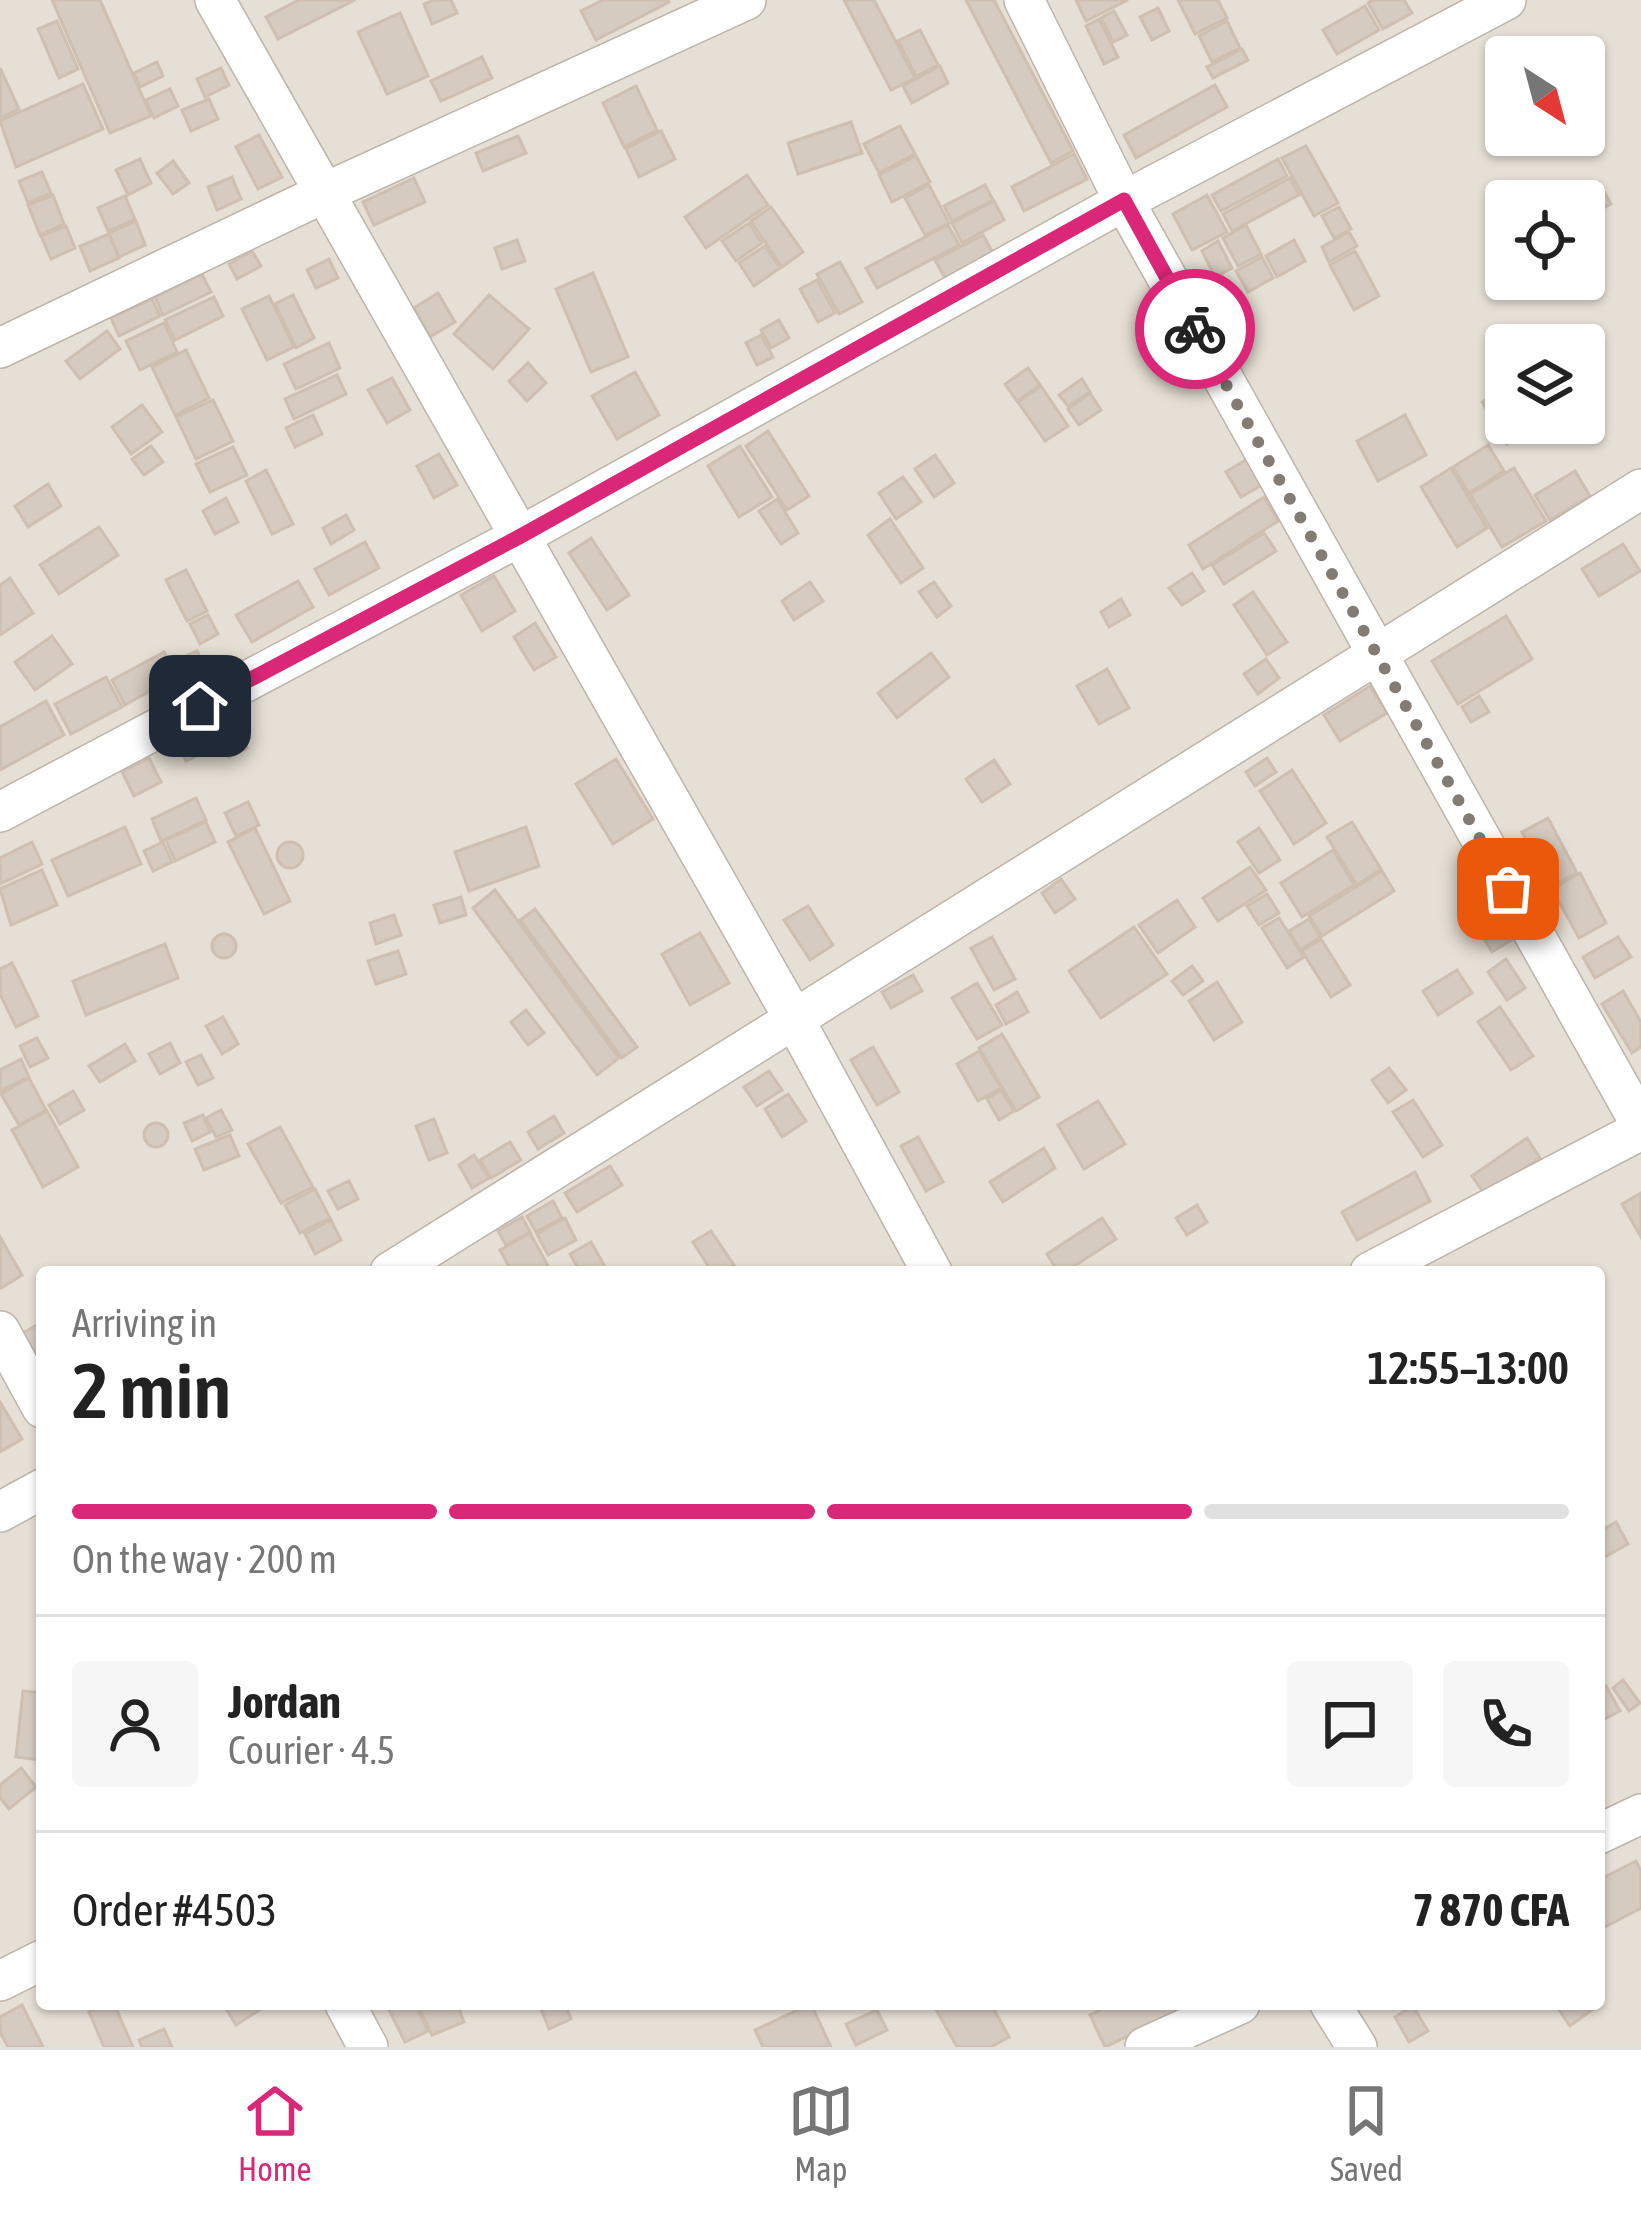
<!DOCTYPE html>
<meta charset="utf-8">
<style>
:root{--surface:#fff;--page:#f6f6f6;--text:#222;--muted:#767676;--line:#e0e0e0;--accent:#db2777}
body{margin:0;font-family:"Asap Condensed",sans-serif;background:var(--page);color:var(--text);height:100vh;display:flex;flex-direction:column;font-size:45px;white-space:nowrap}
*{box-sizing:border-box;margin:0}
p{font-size:39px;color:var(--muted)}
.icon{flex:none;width:66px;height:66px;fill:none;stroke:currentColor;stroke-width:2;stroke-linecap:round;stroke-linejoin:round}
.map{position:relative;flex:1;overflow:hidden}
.drawer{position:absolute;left:36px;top:1266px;width:1569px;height:744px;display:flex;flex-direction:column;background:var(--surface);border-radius:12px;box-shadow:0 3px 9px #0004}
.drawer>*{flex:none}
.needle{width:78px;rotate:144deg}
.tools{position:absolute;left:1485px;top:36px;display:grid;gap:24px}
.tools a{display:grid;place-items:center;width:120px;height:120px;border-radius:12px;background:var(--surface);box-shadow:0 3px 9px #0004;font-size:60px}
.pin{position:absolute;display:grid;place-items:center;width:102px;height:102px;color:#fff;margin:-51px;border-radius:24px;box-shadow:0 6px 18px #0006}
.courier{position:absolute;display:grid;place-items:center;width:120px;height:120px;margin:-60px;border:9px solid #db2777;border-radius:50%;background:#fff;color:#222;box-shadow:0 3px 15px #0007}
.overview em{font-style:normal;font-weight:600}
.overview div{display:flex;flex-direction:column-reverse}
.overview{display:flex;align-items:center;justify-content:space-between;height:204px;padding:0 36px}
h1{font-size:78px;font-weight:600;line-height:90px}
.bar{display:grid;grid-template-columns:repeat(4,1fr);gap:18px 12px;align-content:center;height:144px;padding:0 36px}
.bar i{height:15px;border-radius:9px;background:var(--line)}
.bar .on{background:var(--accent)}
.bar p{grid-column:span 4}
.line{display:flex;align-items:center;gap:30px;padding:0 36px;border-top:3px solid var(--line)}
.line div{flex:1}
.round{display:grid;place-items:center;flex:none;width:126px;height:126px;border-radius:12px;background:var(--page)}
.dock{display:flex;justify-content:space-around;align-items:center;height:168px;border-top:3px solid var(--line);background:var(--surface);font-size:33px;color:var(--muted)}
.dock a{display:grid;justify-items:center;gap:6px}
.dock .on{color:var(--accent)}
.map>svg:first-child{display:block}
.residential{fill:#e6dfd5;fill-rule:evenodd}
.building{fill:#d6cbc0;stroke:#cebfb0;stroke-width:3}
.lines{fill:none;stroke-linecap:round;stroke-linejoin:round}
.street-casing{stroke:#bdb4aa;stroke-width:42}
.street{stroke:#fff;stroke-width:39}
.done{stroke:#827c74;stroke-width:12;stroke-dasharray:0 21.6}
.route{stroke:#db2777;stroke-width:15}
</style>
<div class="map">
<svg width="1641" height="2047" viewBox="0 0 1641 2047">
<rect width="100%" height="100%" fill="#f2eee7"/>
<!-- residential -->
<path class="residential" d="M0,0H1641V2047H0ZM1506,57H1584V135H1506ZM1506,201H1584V279H1506ZM1506,345H1584V423H1506ZM42,1272H1599V2004H42Z"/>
<!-- building -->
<g class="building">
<polygon points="52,0 100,0 151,116 110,133"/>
<polygon points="299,0 355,0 278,39 266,17"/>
<polygon points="434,0 451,0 457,13 432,24 424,4"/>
<polygon points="603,0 667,0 669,2 596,40 581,11"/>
<polygon points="844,0 874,0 915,78 891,90"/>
<polygon points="966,0 994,0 1073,151 1051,163"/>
<polygon points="1076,0 1128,0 1086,21"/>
<polygon points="1178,0 1218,0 1227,18 1195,34"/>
<polygon points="1373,0 1404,0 1412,13 1383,29 1368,3"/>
<polygon points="1365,6 1379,30 1337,54 1323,30"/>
<polygon points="1158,8 1169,31 1152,40 1140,17"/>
<polygon points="1114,11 1127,35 1113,42 1101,18"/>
<polygon points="400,13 428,76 387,94 358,32"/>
<polygon points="1099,19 1118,57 1104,64 1086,26"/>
<polygon points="57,21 78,69 59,78 38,29"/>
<polygon points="1227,21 1240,48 1212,62 1199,36"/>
<polygon points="920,30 938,65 916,76 898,41"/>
<polygon points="1242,49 1248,60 1213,78 1207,67"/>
<polygon points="482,57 492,78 441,101 431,81"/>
<polygon points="157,62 163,76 140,87 134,73"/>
<polygon points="940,66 948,83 912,103 903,86"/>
<polygon points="0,68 19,109 0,118"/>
<polygon points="221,68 229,85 205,97 197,79"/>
<polygon points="83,84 103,129 16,167 0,121"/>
<polygon points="1215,85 1227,107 1136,158 1124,135"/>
<polygon points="636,86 657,130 624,147 603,103"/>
<polygon points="170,89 178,106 154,118 146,100"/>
<polygon points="209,99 218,119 191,131 182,110"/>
<polygon points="851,122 862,153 798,174 788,143"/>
<polygon points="900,126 915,154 879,173 864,144"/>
<polygon points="661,131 675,159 639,177 626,149"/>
<polygon points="259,135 282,177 258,189 236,147"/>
<polygon points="518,136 526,153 483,171 476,153"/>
<polygon points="1306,146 1338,203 1314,216 1282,158"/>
<polygon points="1074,154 1087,179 1024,211 1012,187"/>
<polygon points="916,156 930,182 892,202 879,175"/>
<polygon points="140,159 151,183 128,195 116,170"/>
<polygon points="1278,159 1287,176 1221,211 1212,195"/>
<polygon points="173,161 189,183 173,194 157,173"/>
<polygon points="42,172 51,193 28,203 19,181"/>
<polygon points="747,175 768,205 706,248 685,217"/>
<polygon points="232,177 241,199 217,210 208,187"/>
<polygon points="414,178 425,202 374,225 363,202"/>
<polygon points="1290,178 1299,195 1232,231 1223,214"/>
<polygon points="1599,183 1611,204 1584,219 1584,201 1570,199"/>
<polygon points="929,185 949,223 925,235 905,198"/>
<polygon points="985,185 993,200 952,221 944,206"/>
<polygon points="53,195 64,224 40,235 28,205"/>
<polygon points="1207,195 1227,232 1192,250 1173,214"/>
<polygon points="125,196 135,219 108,231 98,208"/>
<polygon points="994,201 1004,220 962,243 952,223"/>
<polygon points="771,207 803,252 782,267 751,221"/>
<polygon points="1339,207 1351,229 1334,238 1322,216"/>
<polygon points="136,221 145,245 119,257 109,233"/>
<polygon points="749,223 762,243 736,261 722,241"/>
<polygon points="948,225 959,245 877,288 866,268"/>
<polygon points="1246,225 1261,254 1238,266 1223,238"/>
<polygon points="66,226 75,248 51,259 41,236"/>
<polygon points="1349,232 1357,246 1329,262 1322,247"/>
<polygon points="109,234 119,258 90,271 80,246"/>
<polygon points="983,235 993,253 945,278 935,260"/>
<polygon points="517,240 525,261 502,269 495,248"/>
<polygon points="1294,240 1305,261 1277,277 1266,256"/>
<polygon points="1218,241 1232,268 1215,277 1202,251"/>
<polygon points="765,246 780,268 754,286 739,263"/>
<polygon points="252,251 261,266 237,279 229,264"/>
<polygon points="1355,251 1379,296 1354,310 1330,265"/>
<polygon points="1262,257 1273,278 1248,292 1236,271"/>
<polygon points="329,259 338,278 316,288 307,270"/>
<polygon points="840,262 862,302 839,314 817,274"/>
<polygon points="593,273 628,357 591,372 556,289"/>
<polygon points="202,274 211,292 163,315 155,297"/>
<polygon points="817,280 835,313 818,322 800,289"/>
<polygon points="438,293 455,322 430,337 414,308"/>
<polygon points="293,295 314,338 296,348 275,304"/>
<polygon points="489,295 529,329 493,369 454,334"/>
<polygon points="269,296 294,347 267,360 242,309"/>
<polygon points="214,297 223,316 175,340 165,320"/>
<polygon points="152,299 160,316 119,336 111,318"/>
<polygon points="779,320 789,338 771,348 761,330"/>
<polygon points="164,323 177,352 140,370 126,341"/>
<polygon points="107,331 120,349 80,379 66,361"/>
<polygon points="761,335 773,357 757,365 746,343"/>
<polygon points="329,343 340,368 296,389 284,364"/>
<polygon points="186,350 209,398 175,415 152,367"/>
<polygon points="528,363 546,383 527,401 509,381"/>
<polygon points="1028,368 1040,385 1017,401 1005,384"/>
<polygon points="635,372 659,415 617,439 592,396"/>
<polygon points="337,375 346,394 294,419 285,399"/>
<polygon points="392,378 410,410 387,423 368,390"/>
<polygon points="1082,379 1090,392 1068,406 1059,395"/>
<polygon points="1041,386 1068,426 1045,441 1018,402"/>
<polygon points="1506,388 1506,423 1542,423 1507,444 1482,402"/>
<polygon points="1090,393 1101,410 1079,425 1068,409"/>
<polygon points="213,400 233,441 196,459 176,417"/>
<polygon points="142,405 162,432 131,454 112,427"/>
<polygon points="313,415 322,434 295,447 286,428"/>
<polygon points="1405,415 1426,455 1378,481 1357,441"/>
<polygon points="768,431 809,496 787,510 746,446"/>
<polygon points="1488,445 1504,471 1469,493 1453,467"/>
<polygon points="151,446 163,462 144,475 132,459"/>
<polygon points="740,446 772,497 739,517 708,466"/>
<polygon points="233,447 247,475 210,492 196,464"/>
<polygon points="439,454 457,485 434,498 417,466"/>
<polygon points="935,455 954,483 934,497 915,469"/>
<polygon points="1247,459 1262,485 1241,497 1226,472"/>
<polygon points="1451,468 1487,528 1457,547 1421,487"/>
<polygon points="1514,468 1546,521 1502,547 1470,494"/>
<polygon points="266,470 293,524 272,534 246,481"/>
<polygon points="1575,471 1590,496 1550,520 1535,495"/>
<polygon points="903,477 921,502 896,519 879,493"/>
<polygon points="48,484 61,506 28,527 15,506"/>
<polygon points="1264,497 1278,521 1203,569 1189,545"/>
<polygon points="226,498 238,522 215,534 203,511"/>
<polygon points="777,499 798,533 781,544 759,511"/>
<polygon points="346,515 354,530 331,544 323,528"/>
<polygon points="890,519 923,568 901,583 868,535"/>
<polygon points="99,527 118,555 59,594 40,565"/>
<polygon points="1264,533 1276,551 1224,584 1212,565"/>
<polygon points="591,538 629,595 607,610 569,553"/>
<polygon points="365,542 379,568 329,595 315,569"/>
<polygon points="1623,544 1640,571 1599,596 1582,569"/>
<polygon points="186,570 207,611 187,621 166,580"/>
<polygon points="1192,573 1204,591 1182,605 1169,588"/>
<polygon points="494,576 515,611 482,631 461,595"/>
<polygon points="10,578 33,613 0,635 0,585"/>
<polygon points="298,581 313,607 252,642 236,615"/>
<polygon points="810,582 823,601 794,620 782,601"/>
<polygon points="934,582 951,606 937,617 919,592"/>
<polygon points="1253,592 1287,642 1267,655 1234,605"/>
<polygon points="1121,599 1130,615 1109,627 1101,612"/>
<polygon points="208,615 218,634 200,644 190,624"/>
<polygon points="1506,616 1532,659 1458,704 1432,661"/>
<polygon points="535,623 556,657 534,670 514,637"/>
<polygon points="52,636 72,664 35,690 15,662"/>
<polygon points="197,651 204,665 184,675 177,660"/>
<polygon points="164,652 177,676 125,705 112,680"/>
<polygon points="931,653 949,677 897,718 878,693"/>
<polygon points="1266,659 1279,678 1258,694 1244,674"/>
<polygon points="1107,669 1129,708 1099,724 1077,686"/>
<polygon points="106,677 122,707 71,734 55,704"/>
<polygon points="1370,686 1387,713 1340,741 1324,715"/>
<polygon points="1479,696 1489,712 1471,722 1462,707"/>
<polygon points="46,701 64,735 0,770 0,727"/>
<polygon points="233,719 247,748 229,757 214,728"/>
<polygon points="204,732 213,748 186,761 178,745"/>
<polygon points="149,758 161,782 134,796 122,772"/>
<polygon points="1267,758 1276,772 1255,786 1246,772"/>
<polygon points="616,759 653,819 613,844 576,784"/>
<polygon points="994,760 1010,784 982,802 966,779"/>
<polygon points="1292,770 1326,823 1294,844 1260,791"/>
<polygon points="196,798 206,820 161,841 152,819"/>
<polygon points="248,802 259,825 236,836 225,813"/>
<polygon points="1548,818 1577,873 1551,886 1522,832"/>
<polygon points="206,822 215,842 175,861 166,840"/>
<polygon points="1352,822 1381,869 1357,885 1327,837"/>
<polygon points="125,827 141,864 68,896 52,860"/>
<polygon points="526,827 539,866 469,891 455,852"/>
<polygon points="255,828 290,901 264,914 228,842"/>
<polygon points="1259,828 1280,860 1259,873 1238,842"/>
<circle cx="290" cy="855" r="13"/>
<polygon points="32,842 42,864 0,884 0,858"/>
<polygon points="163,842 172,862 153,871 144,851"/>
<polygon points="1333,850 1354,885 1302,917 1281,883"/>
<polygon points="1250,867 1266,890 1218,921 1203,898"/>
<polygon points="42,870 57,905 11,925 0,889"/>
<polygon points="1382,871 1394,891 1322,936 1309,916"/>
<polygon points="1580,873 1606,923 1579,938 1552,889"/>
<polygon points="1061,879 1075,899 1055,913 1042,893"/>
<polygon points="495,890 619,1058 597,1075 473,908"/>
<polygon points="1267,894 1279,913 1259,925 1247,906"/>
<polygon points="461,897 466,915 440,923 434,905"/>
<polygon points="1492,898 1516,937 1492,952 1468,913"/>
<polygon points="1177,900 1195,927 1158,953 1139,925"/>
<polygon points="808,906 833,945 810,960 784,920"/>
<polygon points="535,909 637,1047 622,1058 520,920"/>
<polygon points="394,915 401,935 376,944 370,923"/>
<polygon points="1279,918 1304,957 1287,968 1262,928"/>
<polygon points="1309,919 1320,937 1300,950 1289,931"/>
<polygon points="1134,927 1167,974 1101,1018 1069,971"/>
<polygon points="700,933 729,983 690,1005 662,954"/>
<circle cx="224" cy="946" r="12"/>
<polygon points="992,937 1015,979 994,990 971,948"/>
<polygon points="1618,937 1631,957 1595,978 1583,957"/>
<polygon points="1321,939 1350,985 1331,997 1302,951"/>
<polygon points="165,944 178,978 86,1015 73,981"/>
<polygon points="398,951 406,974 376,984 368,961"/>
<polygon points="1506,959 1525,988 1507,1000 1488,972"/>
<polygon points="12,963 38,1016 16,1027 0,994 0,969"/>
<polygon points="1192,966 1203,981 1183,995 1172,981"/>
<polygon points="1457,970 1472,993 1438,1015 1423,991"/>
<polygon points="913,975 922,991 891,1008 882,992"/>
<polygon points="1217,982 1242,1022 1214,1040 1189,1001"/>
<polygon points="977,983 1002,1025 977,1039 952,998"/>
<polygon points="1623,991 1641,1022 1641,1047 1632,1053 1602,1004"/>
<polygon points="1017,992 1028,1012 1006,1024 996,1005"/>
<polygon points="1500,1007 1533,1056 1511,1070 1478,1022"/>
<polygon points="526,1010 544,1033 528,1045 511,1022"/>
<polygon points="223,1017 238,1044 222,1054 206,1026"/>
<polygon points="1002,1034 1039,1097 1016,1111 979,1048"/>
<polygon points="37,1038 48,1058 30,1067 20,1046"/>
<polygon points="170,1043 180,1063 160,1074 149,1054"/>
<polygon points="125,1044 135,1061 100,1082 89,1066"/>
<polygon points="873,1047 899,1092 877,1105 851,1060"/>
<polygon points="979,1051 1001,1088 978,1101 957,1064"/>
<polygon points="201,1055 213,1078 198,1085 186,1062"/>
<polygon points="21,1059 29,1077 0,1091 0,1070"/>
<polygon points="1389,1068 1406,1090 1388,1103 1372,1080"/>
<polygon points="769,1071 782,1090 757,1106 744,1087"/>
<polygon points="29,1078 46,1110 19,1125 1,1094"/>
<polygon points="1001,1090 1014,1111 999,1120 987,1099"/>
<polygon points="73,1091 84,1110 60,1124 49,1105"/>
<polygon points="788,1094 806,1121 782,1137 765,1109"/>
<polygon points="1413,1100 1442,1145 1423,1157 1393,1112"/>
<polygon points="1098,1101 1125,1144 1084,1169 1058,1125"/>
<polygon points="221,1110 232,1130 216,1137 206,1118"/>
<polygon points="47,1111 78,1167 43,1187 12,1130"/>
<polygon points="203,1115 210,1132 192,1141 184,1123"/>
<polygon points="554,1116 564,1133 538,1149 528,1132"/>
<polygon points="434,1119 447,1153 429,1160 416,1126"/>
<circle cx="156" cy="1135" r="12"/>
<polygon points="280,1127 313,1187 281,1203 248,1144"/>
<polygon points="230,1135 239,1156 204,1170 195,1149"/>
<polygon points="918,1137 943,1182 926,1191 901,1146"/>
<polygon points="1527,1138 1540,1158 1485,1195 1472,1176"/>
<polygon points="510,1142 521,1160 491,1178 480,1160"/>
<polygon points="1044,1148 1055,1168 1003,1202 990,1182"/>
<polygon points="474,1155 489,1178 472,1188 459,1165"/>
<polygon points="610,1166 622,1185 577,1212 565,1193"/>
<polygon points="1415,1172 1430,1201 1357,1240 1342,1212"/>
<polygon points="349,1181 358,1199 338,1209 328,1191"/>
<polygon points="315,1189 330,1218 300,1233 285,1205"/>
<polygon points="1641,1193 1641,1237 1622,1204"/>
<polygon points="553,1201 562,1218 536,1232 527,1216"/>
<polygon points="1197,1205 1207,1222 1187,1235 1176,1218"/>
<polygon points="522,1217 530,1232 506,1245 498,1231"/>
<polygon points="565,1218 576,1240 548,1255 537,1234"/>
<polygon points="1102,1218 1116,1239 1065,1272 1058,1272 1047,1254"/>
<polygon points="331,1220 341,1240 315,1254 305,1234"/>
<polygon points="711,1231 734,1265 724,1272 712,1272 693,1242"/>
<polygon points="530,1233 548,1266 537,1272 512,1272 500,1250"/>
<polygon points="0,1237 22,1275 1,1288 0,1287"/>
<polygon points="591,1242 608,1272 580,1272 570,1254"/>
<polygon points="42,1322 42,1363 23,1333"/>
<polygon points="0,1402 22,1439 0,1452"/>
<polygon points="1616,1522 1628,1544 1603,1558 1599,1532"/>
<polygon points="1623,1680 1640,1703 1629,1711 1613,1688"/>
<polygon points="1606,1686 1620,1711 1599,1722 1599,1690"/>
<polygon points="23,1691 42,1693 41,1760 16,1757"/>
<polygon points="21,1768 36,1787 9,1809 0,1798 0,1785"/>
<polygon points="1636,1861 1641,1871 1641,1908 1599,1930 1599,1880"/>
<polygon points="107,2004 114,2004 133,2047 104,2047 89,2012"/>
<polygon points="223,2004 269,2004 236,2025"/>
<polygon points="386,2004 415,2004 428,2031 405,2042"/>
<polygon points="425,2004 457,2004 464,2022 432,2035 419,2007"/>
<polygon points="539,2004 565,2004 571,2019 549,2029"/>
<polygon points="811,2004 831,2047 763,2047 755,2030"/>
<polygon points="933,2004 991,2004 1009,2037 991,2047 957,2047"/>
<polygon points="1112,2004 1178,2004 1181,2011 1105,2047 1090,2015"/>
<polygon points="1555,2004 1588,2004 1592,2010 1570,2026"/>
<polygon points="22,2005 43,2047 8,2047 0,2032 0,2017"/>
<polygon points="1413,2006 1428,2031 1409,2042 1395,2017"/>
<polygon points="877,2010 887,2030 856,2045 846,2024"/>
<polygon points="164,2029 172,2047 142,2047 139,2040"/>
</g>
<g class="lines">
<defs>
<g id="street">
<polyline points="215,0 793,1017 932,1272"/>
<polyline points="1024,0 1124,201 1641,1125"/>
<polyline points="0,348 322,194 746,0"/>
<polyline points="0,812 519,537 1124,201 1506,0"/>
<polyline points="390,1272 1641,489"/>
<polyline points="1370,1272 1641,1130"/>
<polyline points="0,1331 42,1408"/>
<polyline points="0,1512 42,1489"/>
<polyline points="1599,1834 1641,1814"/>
<polyline points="0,1981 42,1960"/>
<polyline points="345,2004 368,2047"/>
<polyline points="1330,2004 1357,2047"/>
<polyline points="1145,2047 1240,2004"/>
</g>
</defs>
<!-- street casing -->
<use href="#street" class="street-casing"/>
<!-- street -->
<use href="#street" class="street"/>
</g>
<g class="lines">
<!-- done -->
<polyline class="done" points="1195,329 1508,889"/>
<!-- route -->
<polyline class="route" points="200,706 519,537 1124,200 1195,329"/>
</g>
</svg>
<div class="tools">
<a><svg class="needle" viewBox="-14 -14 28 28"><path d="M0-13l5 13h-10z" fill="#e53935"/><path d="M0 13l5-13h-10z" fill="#767676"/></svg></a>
<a><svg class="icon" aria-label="locate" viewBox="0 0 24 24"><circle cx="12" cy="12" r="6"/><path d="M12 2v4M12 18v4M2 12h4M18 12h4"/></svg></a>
<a><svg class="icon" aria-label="layers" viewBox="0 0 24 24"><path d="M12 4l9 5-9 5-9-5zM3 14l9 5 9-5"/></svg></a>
</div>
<div class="pin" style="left:1508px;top:889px;background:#ea580c"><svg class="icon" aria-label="bag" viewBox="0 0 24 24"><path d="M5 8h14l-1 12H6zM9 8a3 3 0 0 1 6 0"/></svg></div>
<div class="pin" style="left:200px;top:706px;background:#1f2937"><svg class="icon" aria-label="home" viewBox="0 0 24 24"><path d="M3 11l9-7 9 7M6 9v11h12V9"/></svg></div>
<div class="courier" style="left:1195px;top:329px"><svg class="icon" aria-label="bike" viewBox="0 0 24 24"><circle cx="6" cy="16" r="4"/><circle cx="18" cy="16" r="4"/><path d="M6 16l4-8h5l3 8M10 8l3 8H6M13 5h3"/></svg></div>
<section class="drawer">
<div class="overview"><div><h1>2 min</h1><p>Arriving in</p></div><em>12:55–13:00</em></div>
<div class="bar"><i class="on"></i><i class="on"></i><i class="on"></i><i></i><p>On the way · 200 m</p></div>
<div class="line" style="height:216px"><a class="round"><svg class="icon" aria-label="person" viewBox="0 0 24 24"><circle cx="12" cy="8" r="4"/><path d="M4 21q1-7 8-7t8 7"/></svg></a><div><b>Jordan</b><p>Courier · 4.5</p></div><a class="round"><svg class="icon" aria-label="chat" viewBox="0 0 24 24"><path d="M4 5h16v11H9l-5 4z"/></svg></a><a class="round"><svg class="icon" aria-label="phone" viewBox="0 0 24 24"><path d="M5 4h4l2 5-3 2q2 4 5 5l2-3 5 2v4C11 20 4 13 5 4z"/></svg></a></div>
<div class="line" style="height:156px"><div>Order #4503</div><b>7 870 CFA</b></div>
</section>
</div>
<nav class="dock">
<a class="on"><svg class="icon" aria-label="home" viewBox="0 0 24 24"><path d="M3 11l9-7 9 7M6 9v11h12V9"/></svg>Home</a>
<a><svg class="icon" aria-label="map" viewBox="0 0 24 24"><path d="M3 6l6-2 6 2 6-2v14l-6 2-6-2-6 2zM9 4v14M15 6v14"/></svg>Map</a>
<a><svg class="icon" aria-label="saved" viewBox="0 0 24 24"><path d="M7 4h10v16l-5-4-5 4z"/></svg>Saved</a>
</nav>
